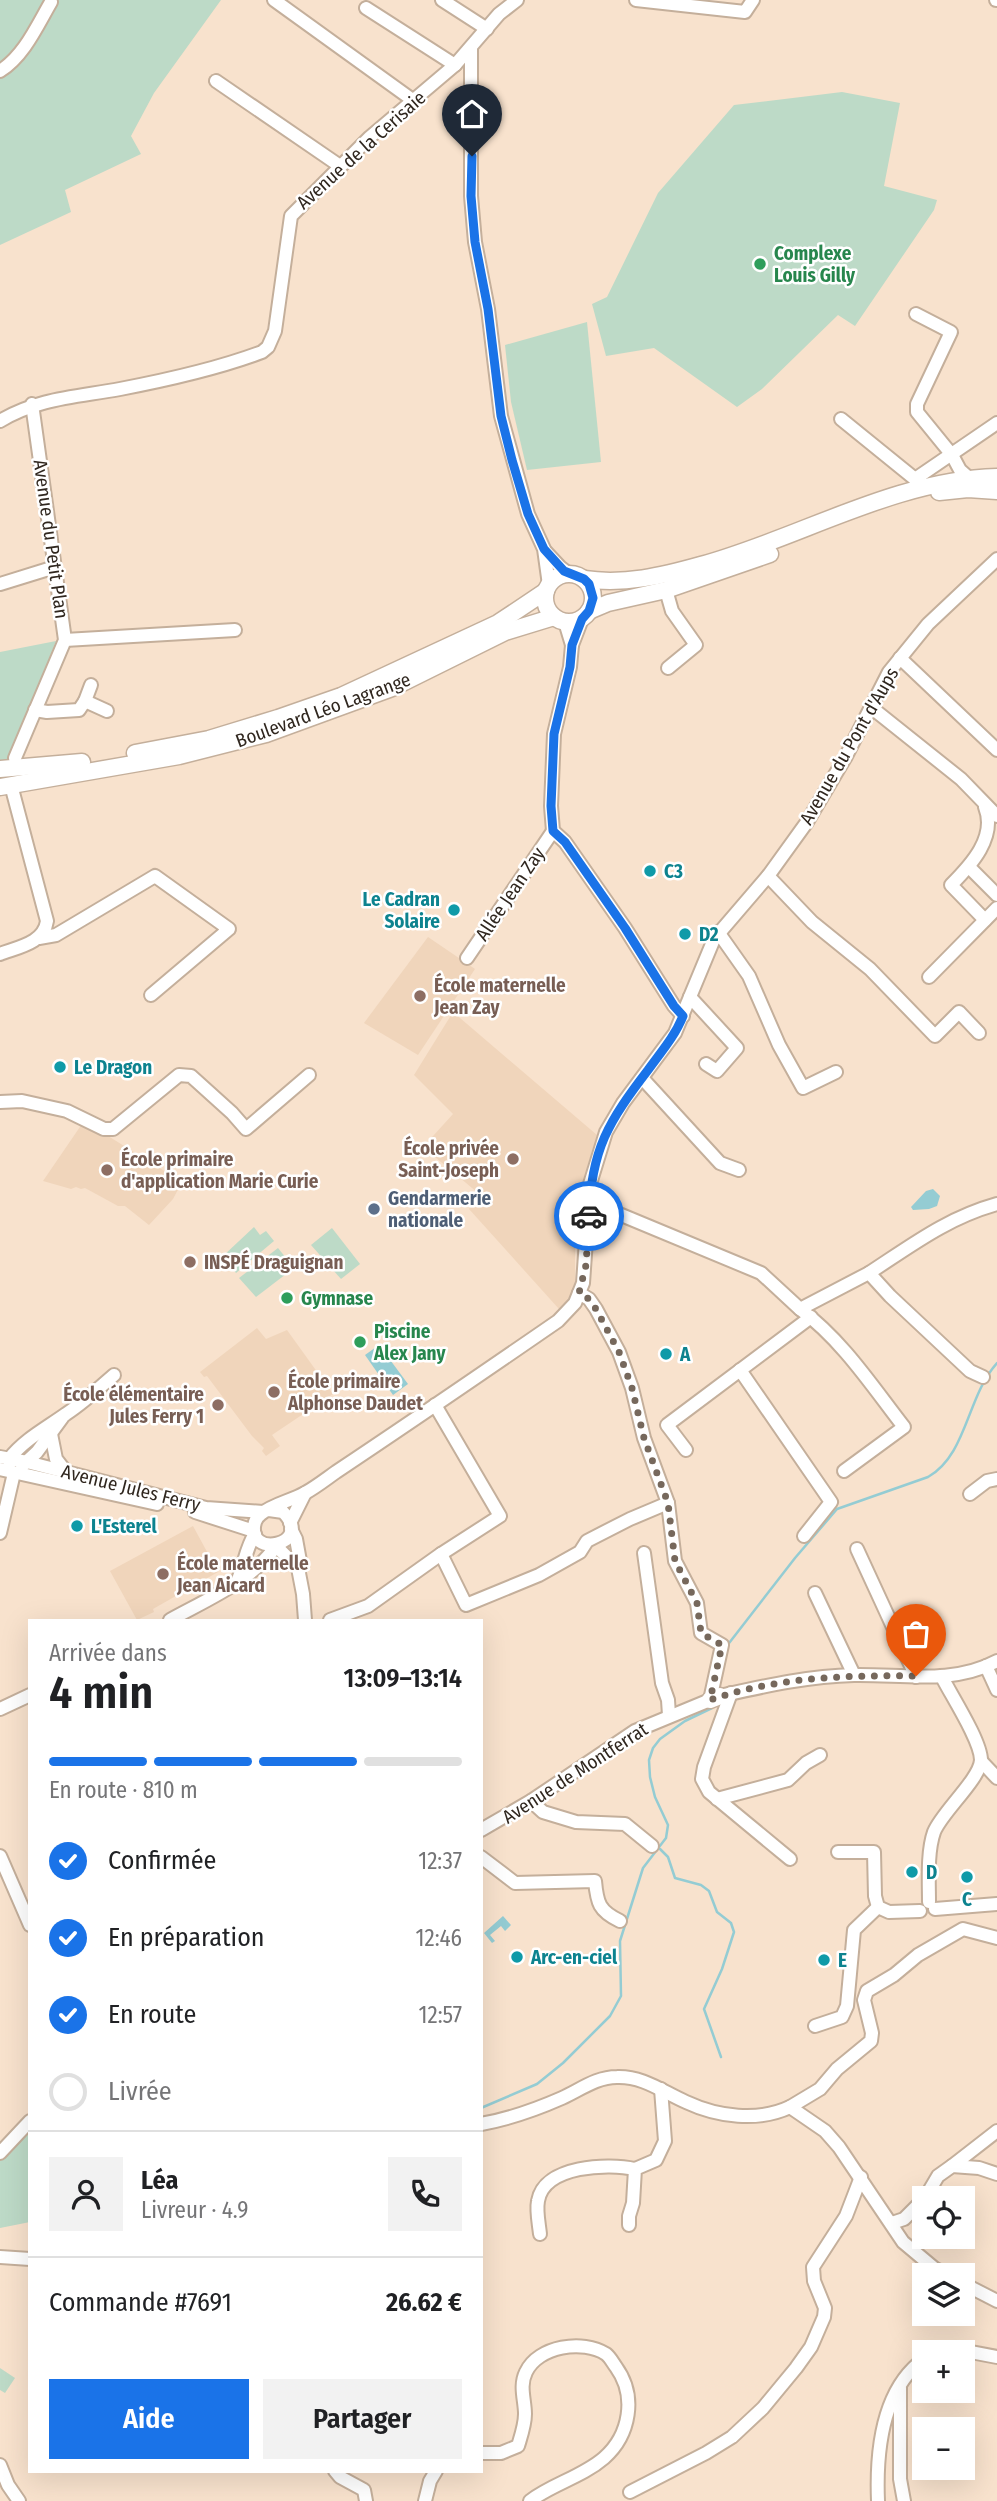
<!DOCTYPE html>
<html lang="fr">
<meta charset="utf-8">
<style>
:root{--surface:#fff;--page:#f2f2f2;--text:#202124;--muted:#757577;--line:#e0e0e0;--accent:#1a73e8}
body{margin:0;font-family:"Fira Sans Condensed",sans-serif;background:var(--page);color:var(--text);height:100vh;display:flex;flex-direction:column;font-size:26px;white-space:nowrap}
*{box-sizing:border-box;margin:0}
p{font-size:23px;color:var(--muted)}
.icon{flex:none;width:38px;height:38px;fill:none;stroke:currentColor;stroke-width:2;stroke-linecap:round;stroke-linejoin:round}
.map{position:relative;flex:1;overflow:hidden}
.panel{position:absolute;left:28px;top:1619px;width:455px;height:854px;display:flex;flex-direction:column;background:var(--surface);border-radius:0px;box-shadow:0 7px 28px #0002}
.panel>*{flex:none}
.buttons{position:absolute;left:912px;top:2186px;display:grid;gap:14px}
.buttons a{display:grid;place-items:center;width:63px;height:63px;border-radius:0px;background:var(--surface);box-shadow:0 7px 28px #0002;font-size:35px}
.pin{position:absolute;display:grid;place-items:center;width:60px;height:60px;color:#fff;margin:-72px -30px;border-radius:50% 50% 50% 0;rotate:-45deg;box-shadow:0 0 7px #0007}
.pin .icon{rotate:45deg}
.courier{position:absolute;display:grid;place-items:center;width:70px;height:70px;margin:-35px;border:5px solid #1a73e8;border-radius:50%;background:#fff;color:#222;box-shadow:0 2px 9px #0007}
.summary em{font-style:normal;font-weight:600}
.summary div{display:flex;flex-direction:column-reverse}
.summary{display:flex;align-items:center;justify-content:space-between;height:119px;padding:0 21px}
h1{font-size:46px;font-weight:600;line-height:52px}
.bar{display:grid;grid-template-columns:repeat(4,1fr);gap:10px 7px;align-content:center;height:84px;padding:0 21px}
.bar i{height:9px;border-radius:5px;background:var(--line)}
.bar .current{background:var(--accent)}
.bar p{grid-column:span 4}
.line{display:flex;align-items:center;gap:18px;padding:0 21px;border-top:2px solid var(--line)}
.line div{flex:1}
.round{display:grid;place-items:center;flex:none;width:74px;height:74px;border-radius:0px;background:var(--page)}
ol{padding:0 21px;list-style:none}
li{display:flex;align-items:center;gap:21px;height:77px}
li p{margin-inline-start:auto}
li .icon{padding:7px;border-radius:50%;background:var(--accent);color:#fff;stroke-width:4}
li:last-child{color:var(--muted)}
li i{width:38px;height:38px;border:4px solid var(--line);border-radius:50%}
.primary-button{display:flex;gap:14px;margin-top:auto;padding:14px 21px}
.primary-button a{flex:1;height:80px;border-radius:0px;background:var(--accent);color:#fff;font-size:28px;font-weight:600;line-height:80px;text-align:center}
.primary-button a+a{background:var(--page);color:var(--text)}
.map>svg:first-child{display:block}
.built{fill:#f0d5bb}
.green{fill:#bddac7}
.water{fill:#94ccd3}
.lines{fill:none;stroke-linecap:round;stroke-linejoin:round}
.stream{stroke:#94ccd3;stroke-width:2.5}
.minor-casing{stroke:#c4af9b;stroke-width:16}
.major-casing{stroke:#c4af9b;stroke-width:19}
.minor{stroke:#fff;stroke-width:12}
.major{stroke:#fff;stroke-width:16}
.done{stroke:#76685c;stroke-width:7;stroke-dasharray:0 12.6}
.route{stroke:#1a73e8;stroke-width:9}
.leisure-dot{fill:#2e9e5b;stroke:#fff;stroke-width:2.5}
.culture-dot{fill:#0f9aa8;stroke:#fff;stroke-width:2.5}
.education-dot{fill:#8d6e63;stroke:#fff;stroke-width:2.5}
.service-dot{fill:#5c6f8a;stroke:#fff;stroke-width:2.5}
.labels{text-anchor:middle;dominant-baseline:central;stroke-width:5;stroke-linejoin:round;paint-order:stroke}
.street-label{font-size:19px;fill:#30271f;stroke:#fff}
.leisure-label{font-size:19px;font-weight:bold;fill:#27864d;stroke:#fff;text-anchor:start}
.culture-label{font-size:19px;font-weight:bold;fill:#0d838f;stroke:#fff;text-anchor:start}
.education-label{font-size:19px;font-weight:bold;fill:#785e54;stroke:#fff;text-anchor:start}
.service-label{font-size:19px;font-weight:bold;fill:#4e5e75;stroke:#fff;text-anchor:start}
</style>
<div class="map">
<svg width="997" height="2501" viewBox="0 0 997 2501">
<rect width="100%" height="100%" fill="#f8e2cd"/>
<!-- built -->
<g class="built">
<polygon points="428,937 475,969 418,1055 364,1023"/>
<polygon points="453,1012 597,1135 581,1187 581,1233 575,1248 575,1282 569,1298 559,1309 469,1209 478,1193 423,1147 453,1114 414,1075"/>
<polygon points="84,1121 182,1182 173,1199 149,1225 125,1206 118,1206 85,1188 81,1189 76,1187 71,1189 43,1181"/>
<polygon points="257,1328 266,1339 287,1330 333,1394 272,1435 280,1446 266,1456 262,1451 264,1448 252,1436 207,1376 204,1377 200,1372"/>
<polygon points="193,1526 218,1572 153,1609 154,1612 137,1620 110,1571"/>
</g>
<!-- green -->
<g class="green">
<polygon points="0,0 221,0 154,93 131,136 141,154 65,190 71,212 0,245"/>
<polygon points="842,92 900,103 884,186 937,200 934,210 855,326 838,315 762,389 737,407 654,348 606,356 592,304 607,297 658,193 734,105"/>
<polygon points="587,322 601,462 527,470 511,402 505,345"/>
<polygon points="56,641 9,761 0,761 0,652"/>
<polygon points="254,1227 260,1235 266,1231 274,1241 236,1273 223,1256"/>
<polygon points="332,1228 360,1264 341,1279 311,1245"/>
<polygon points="278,1248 294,1268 256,1297 239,1278"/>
<polygon points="30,2126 30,2222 0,2228 0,2158"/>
<polygon points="0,2368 15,2378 5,2393 0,2390"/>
</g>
<!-- water -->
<g class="water">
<polygon points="933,1189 940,1196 937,1206 929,1209 913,1210 911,1207 926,1191"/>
<polygon points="379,1345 408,1384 393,1395 365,1355"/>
<polygon points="503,1916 511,1925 505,1931 501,1926 490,1935 495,1941 492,1943 484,1933"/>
</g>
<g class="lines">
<!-- stream -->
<g class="stream">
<path d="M726,1647L795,1558L837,1509L928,1477C967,1455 967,1396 997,1363"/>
<polyline points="660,1849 668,1857 675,1878 701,1885 709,1891 717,1912 731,1923 734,1932 722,1969 704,2009 721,2057"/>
<polyline points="481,2108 537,2084 563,2063 610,2016 621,1996 620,1941 643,1868 666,1838 668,1825 655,1797 650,1777 649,1760 653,1748 660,1739 685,1721 712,1708 713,1705"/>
</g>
<defs>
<g id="minor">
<polyline points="274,0 414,101"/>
<polyline points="442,0 487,29"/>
<polyline points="636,0 745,12 753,0"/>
<polyline points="996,0 997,0"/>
<polyline points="366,8 455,65"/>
<polyline points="471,48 471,196 475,242 488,309 501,416 528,514 544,549 549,585"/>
<path d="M0,71C24,56 37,26 51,2"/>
<polyline points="216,81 340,166"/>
<polyline points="916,314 951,332 917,404 917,412 952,455 960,470 969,478"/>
<polyline points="841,419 915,479 919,488"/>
<path d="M0,421C38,398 77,397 120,389C167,380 217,369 262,352L268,347L275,331L291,216L370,137L455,65L499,14L517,0"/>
<polyline points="915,479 997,423"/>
<polyline points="546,552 560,567 569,574"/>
<polyline points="0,584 55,567"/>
<polyline points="666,590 672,611 696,645 668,668"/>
<polyline points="582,619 572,645 570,667 554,734 551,806 553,831 565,842 625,928 674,1006 683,1016"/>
<polyline points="565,622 572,645"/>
<polyline points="65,640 235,630"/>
<polyline points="900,658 997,750"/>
<polyline points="85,701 91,685"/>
<polyline points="872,708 961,779 997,816"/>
<polyline points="35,710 47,712 79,710 85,701 107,711"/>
<polyline points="15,758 65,640 32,404"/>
<path d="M985,807C997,837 971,865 951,885L985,920"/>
<polyline points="969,867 997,895"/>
<polyline points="768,876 812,922 870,969 935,1036 959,1012 979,1033"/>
<polyline points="718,932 749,976 779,1045 803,1088 836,1072"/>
<polyline points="39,938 56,935 155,876 229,929 151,995"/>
<path d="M0,954C18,947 44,943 47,921L11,785"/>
<polyline points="467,958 553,831"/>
<polyline points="929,977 997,908"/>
<polyline points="690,997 737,1048 717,1071 706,1064"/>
<polyline points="642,1078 720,1163 739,1170"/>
<polyline points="0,1102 22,1101 67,1111 104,1129 113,1129 179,1075 191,1076 232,1113 246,1129 309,1075"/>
<polyline points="589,1206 619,1214 761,1273 800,1309 869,1273 890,1296 970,1371 983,1377"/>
<path d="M869,1273C912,1245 947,1218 997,1204"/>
<path d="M800,1309C843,1341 872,1386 904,1427L844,1471"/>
<polyline points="740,1370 831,1502 804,1536"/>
<polyline points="51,1434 56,1459 66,1472"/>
<polyline points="686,1450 667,1425 811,1317"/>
<polyline points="0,1457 27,1462 206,1508 263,1512"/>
<path d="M10,1463L9,1459C25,1439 45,1429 66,1414C83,1403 98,1389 114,1375"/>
<polyline points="22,1466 37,1452 62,1418"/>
<polyline points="0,1469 157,1504"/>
<polyline points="970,1494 987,1481 997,1479"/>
<path d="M269,1510L283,1512C316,1545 244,1560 255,1522C256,1519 258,1516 261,1514C273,1504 291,1501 305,1493C316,1487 326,1479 336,1472C411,1422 484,1372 558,1321L575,1303L583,1283L590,1184L606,1132L623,1103L675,1033L714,939L768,876L807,822L845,758L889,672L928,624L997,559"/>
<polyline points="195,1512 254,1531"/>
<polyline points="290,1523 305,1493"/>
<polyline points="291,1529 296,1539 300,1561 298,1568 303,1594 305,1620"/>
<polyline points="0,1533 14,1473"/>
<polyline points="276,1546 298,1568"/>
<polyline points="857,1549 916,1677"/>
<polyline points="644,1553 662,1683 668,1700 669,1715"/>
<polyline points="441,1554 466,1605 539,1575 580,1552 587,1541 630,1519 668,1503"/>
<path d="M237,1582C244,1566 246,1547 255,1534"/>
<polyline points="815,1593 854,1675"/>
<path d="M170,1620C206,1600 252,1581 276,1546"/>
<polyline points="330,1620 368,1606 441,1554 500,1516 435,1405"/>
<polyline points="986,1666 997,1690"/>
<polyline points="731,1693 704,1767 702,1779 709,1792 790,1859"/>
<path d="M720,1696C765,1686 808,1676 854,1675C903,1674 952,1685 997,1661"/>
<polyline points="0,1709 30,1695"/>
<polyline points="981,1761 997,1778"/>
<polyline points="717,1799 788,1780 806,1763 820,1755"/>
<polyline points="531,1801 543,1812 576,1822 625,1824 652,1846"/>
<polyline points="481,1830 531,1801 635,1731 710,1700 722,1645 701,1633 697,1603 675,1561 668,1503 644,1438 632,1388 619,1352 596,1309 589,1299 579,1293"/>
<polyline points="838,1852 874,1852 875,1896 878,1907 889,1912 920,1911"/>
<polyline points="0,1856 30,1925"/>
<path d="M481,1857L515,1883L595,1881C597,1903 599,1911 620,1921"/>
<path d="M929,1902C929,1881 927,1852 934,1832C942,1812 980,1779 981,1760C981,1741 951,1695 942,1677"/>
<polyline points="935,1909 997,1904"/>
<polyline points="815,2026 842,2017 847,2006 854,1930 878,1907"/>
<polyline points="790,2107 820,2089 837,2069 871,2041 872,2033 864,2000 867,1991 894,1975 918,1955 963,1929 997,1938"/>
<path d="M481,2124C509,2119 537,2109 562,2098C580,2090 596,2077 617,2077C643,2076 663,2092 686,2102C718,2117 758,2122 790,2107L825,2131L839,2147L903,2242L934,2268L947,2275"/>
<polyline points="0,2153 30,2121"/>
<polyline points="952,2166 997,2131"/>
<polyline points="925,2198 938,2176 952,2166 979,2168 997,2174"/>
<polyline points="892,2223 904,2219 924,2199"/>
<polyline points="629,2225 629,2216 633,2203 635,2169 656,2160 665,2141 661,2089"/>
<path d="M540,2234C539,2224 536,2211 538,2201C544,2165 609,2163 635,2169"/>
<polyline points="0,2257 30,2259"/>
<polyline points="962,2283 997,2301"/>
<polyline points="940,2352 955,2349 997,2357"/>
<polyline points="900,2388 900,2479 904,2501"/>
<path d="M481,2453H501L518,2446C521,2436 525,2425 525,2414C525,2400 519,2386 526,2372C538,2346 583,2339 606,2354C610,2357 613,2363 616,2367C637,2396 630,2435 604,2458C582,2477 552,2484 530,2501"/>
<polyline points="0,2465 8,2485 19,2501"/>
<polyline points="335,2471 340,2477 364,2490 366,2501"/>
<polyline points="630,2492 706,2453 732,2437 763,2408 796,2368 811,2347 824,2317 825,2308 814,2281 813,2267 846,2216 861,2177"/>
<polyline points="425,2501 430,2481 436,2471"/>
<path d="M878,2501C876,2452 881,2390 924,2359"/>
</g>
<g id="major">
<polyline points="939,492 968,489 997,491"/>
<circle cx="569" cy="598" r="24"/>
<path d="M584,579C624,585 662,576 701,565C800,538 893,480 997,477"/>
<polyline points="589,611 608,603 666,590 770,554"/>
<polyline points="135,753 209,739 278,718 341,696 498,623 546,591"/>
<polyline points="0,769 82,762"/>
<polyline points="0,787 179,756 266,734 392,688 505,632 554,617"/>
<polyline points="710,1700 720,1696"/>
</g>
</defs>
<!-- minor casing -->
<use href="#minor" class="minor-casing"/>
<!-- major casing -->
<use href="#major" class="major-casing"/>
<!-- minor -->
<use href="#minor" class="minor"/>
<!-- major -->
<use href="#major" class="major"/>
</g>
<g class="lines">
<!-- done -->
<path class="done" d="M589,1216L586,1265L579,1293L589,1299L596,1309L619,1352L632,1388L644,1438L668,1503L675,1561L697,1603L701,1633L722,1645L710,1700C777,1677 846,1675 916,1676"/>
<!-- route -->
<path class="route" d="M472,156L471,196L475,242L488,309L501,416L512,460L528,514L544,549L564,571L584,579L589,584L593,598L589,611L582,619L572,645L570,667L554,734L551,806L553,831L565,842L625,928L674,1006L683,1016C675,1036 661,1052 648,1070C609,1121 591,1149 589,1216"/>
</g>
<!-- markers -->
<g class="leisure-dot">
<circle cx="760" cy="264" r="7"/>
<circle cx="287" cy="1298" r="7"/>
<circle cx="360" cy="1342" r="7"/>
</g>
<g class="culture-dot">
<circle cx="650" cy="871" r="7"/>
<circle cx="454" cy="910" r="7"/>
<circle cx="685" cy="934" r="7"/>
<circle cx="60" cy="1067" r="7"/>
<circle cx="666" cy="1354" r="7"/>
<circle cx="77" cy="1526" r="7"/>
<circle cx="912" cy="1872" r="7"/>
<circle cx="967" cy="1877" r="7"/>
<circle cx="517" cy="1957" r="7"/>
<circle cx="824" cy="1960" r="7"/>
</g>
<g class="education-dot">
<circle cx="420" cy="996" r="7"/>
<circle cx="513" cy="1159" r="7"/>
<circle cx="107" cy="1170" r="7"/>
<circle cx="190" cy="1262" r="7"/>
<circle cx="274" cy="1392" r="7"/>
<circle cx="218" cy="1405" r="7"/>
<circle cx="163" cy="1574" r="7"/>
</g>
<circle class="service-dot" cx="374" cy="1209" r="7"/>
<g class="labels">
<!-- street labels -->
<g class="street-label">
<text transform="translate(361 150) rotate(-42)">Avenue de la Cerisaie</text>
<text transform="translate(51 539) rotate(82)">Avenue du Petit Plan</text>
<text transform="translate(323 710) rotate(-20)">Boulevard Léo Lagrange</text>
<text transform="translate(849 746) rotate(-60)">Avenue du Pont d'Aups</text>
<text transform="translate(510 894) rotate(-56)">Allée Jean Zay</text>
<text transform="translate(131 1488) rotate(14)">Avenue Jules Ferry</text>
<text transform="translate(575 1773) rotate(-33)">Avenue de Montferrat</text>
</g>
<!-- leisure labels -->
<g class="leisure-label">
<text x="774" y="253">Complexe<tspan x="774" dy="22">Louis Gilly</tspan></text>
<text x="301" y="1298">Gymnase</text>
<text x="374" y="1331">Piscine<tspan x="374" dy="22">Alex Jany</tspan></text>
</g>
<!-- culture labels -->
<g class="culture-label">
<text x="664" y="871">C3</text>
<text x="440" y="899" text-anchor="end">Le Cadran<tspan x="440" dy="22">Solaire</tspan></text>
<text x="699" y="934">D2</text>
<text x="74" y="1067">Le Dragon</text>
<text x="680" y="1354">A</text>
<text x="91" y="1526">L'Esterel</text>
<text x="926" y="1872">D</text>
<text x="967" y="1899" text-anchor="middle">C</text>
<text x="531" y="1957">Arc-en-ciel</text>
<text x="838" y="1960">E</text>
</g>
<!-- education labels -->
<g class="education-label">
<text x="434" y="985">École maternelle<tspan x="434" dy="22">Jean Zay</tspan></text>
<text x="499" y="1148" text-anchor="end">École privée<tspan x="499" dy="22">Saint-Joseph</tspan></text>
<text x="121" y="1159">École primaire<tspan x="121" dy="22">d'application Marie Curie</tspan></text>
<text x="204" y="1262">INSPÉ Draguignan</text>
<text x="288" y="1381">École primaire<tspan x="288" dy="22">Alphonse Daudet</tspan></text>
<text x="204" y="1394" text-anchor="end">École élémentaire<tspan x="204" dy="22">Jules Ferry 1</tspan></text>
<text x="177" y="1563">École maternelle<tspan x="177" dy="22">Jean Aicard</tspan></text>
</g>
<!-- service labels -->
<g class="service-label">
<text x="388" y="1198">Gendarmerie<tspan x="388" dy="22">nationale</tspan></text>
</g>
</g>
</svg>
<div class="buttons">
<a><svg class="icon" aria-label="locate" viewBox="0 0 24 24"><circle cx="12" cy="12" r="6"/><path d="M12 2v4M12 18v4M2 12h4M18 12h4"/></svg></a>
<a><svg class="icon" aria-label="layers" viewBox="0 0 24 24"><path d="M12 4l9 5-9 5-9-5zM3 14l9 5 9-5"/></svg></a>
<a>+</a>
<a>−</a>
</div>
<div class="pin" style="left:916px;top:1676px;background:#ea580c"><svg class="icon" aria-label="bag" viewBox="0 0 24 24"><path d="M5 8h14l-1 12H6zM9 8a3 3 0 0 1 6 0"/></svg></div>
<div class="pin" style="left:472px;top:156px;background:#1f2937"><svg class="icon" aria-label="home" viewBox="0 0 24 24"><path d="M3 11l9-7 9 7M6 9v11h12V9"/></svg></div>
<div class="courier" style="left:589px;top:1216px"><svg class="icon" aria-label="car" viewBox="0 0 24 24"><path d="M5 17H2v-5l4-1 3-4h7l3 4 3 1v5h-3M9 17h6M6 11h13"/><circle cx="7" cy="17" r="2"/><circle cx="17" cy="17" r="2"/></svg></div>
<section class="panel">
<div class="summary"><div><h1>4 min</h1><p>Arrivée dans</p></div><em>13:09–13:14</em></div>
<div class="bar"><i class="current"></i><i class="current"></i><i class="current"></i><i></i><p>En route · 810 m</p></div>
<ol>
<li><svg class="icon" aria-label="check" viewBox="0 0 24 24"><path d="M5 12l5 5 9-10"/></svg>Confirmée<p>12:37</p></li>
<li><svg class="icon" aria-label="check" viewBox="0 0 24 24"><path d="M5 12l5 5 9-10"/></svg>En préparation<p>12:46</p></li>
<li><svg class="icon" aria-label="check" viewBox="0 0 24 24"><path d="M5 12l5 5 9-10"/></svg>En route<p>12:57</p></li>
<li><i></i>Livrée</li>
</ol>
<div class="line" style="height:126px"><a class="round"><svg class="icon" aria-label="person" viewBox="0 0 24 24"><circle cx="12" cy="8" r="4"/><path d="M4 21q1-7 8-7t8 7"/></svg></a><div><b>Léa</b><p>Livreur · 4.9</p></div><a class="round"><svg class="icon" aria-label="phone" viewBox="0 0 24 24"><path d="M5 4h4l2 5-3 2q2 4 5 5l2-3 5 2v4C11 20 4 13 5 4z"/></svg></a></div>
<div class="line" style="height:91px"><div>Commande #7691</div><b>26.62 €</b></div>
<div class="primary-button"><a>Aide</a><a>Partager</a></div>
</section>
</div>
